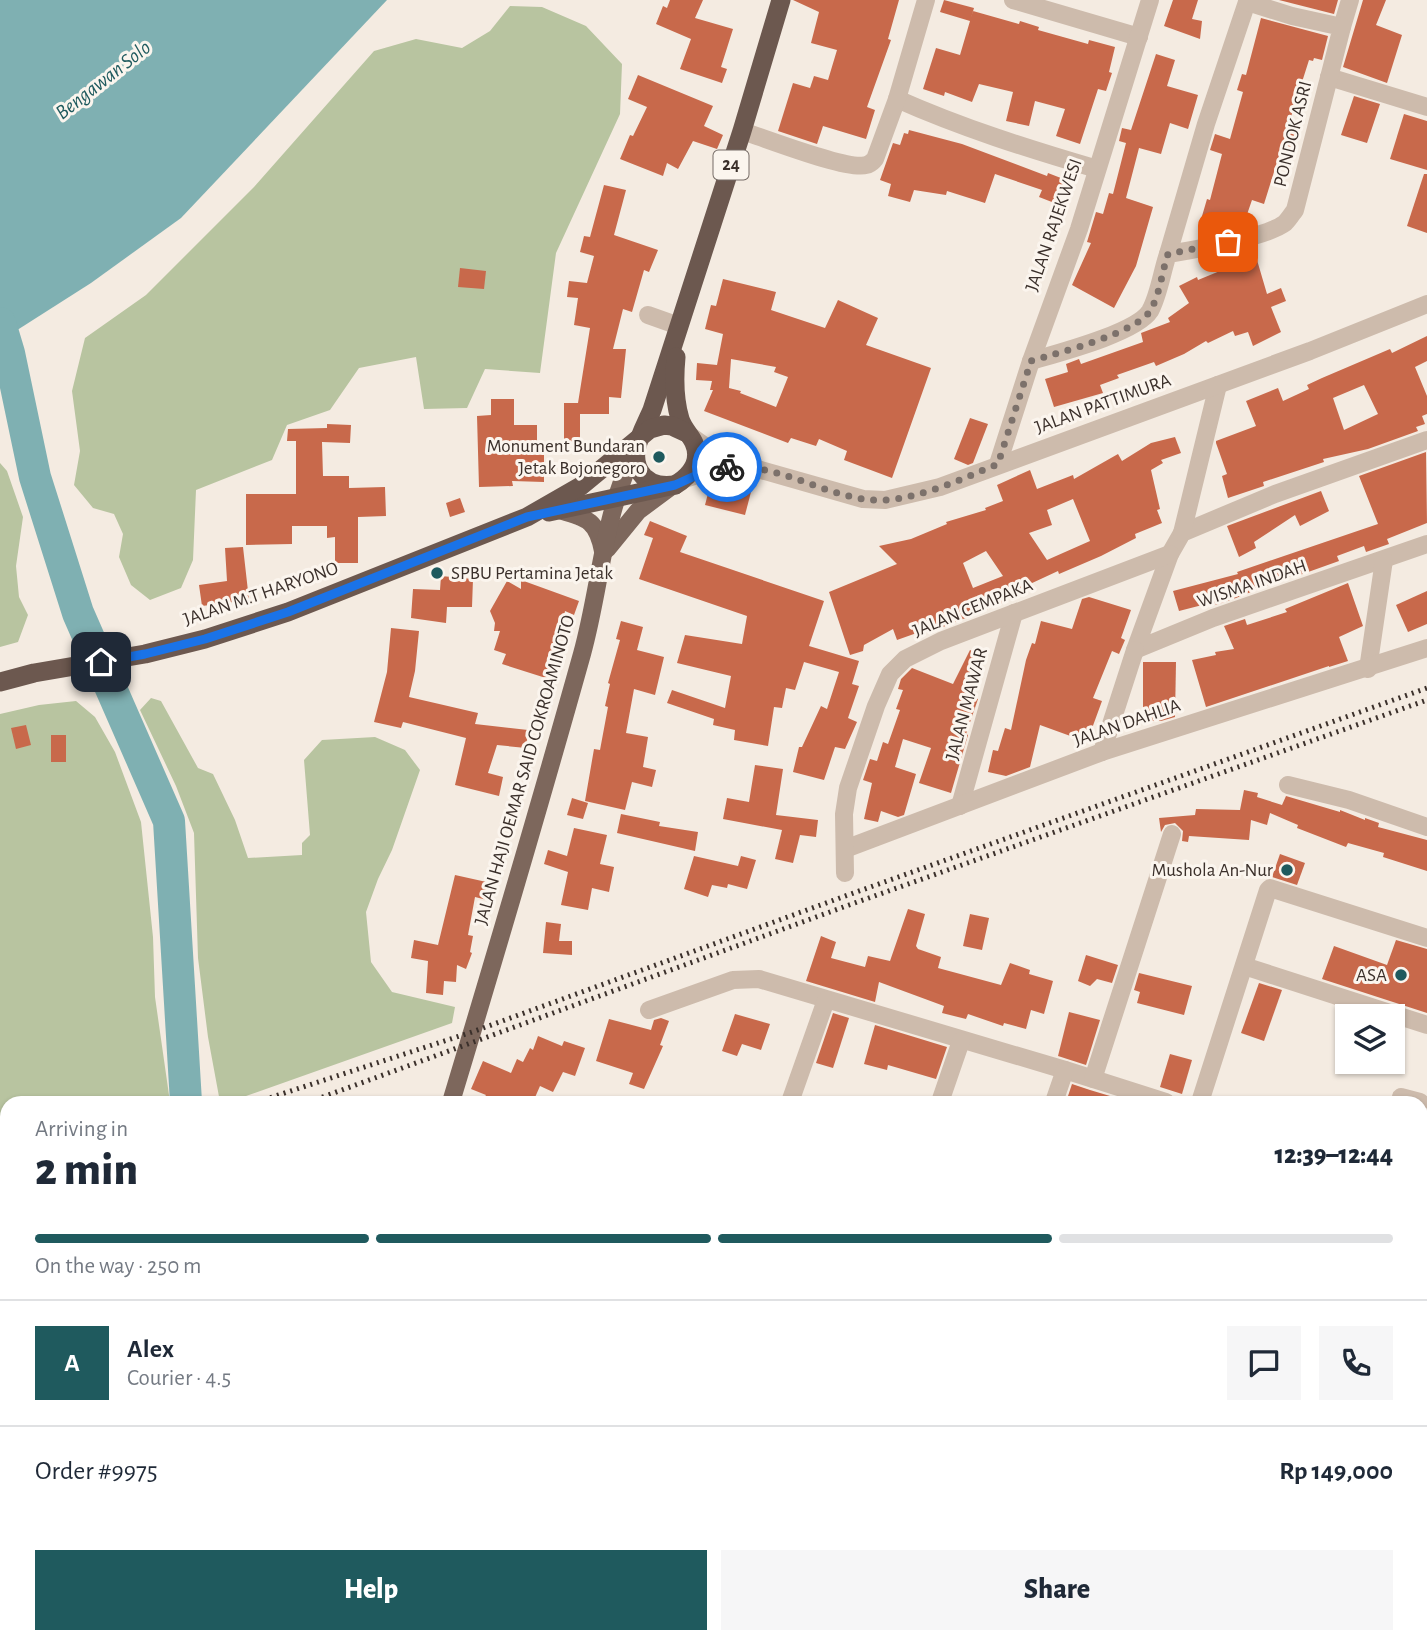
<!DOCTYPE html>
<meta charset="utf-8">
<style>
:root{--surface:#fff;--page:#f6f6f7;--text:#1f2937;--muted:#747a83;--line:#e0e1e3;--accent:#1f5a5e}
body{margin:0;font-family:"Alegreya Sans",sans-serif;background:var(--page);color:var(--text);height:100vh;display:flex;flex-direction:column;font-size:26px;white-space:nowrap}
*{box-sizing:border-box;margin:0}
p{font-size:23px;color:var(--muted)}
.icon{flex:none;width:38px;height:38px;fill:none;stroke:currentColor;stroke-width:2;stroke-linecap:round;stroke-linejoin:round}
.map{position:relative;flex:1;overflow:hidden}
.sheet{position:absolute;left:0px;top:1096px;width:1428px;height:548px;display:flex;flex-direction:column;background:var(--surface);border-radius:21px 21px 0 0;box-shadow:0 2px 5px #0004}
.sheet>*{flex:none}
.buttons{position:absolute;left:1335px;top:1004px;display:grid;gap:14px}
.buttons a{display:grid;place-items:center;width:70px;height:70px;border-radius:0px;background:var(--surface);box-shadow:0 2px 5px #0004;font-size:35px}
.pin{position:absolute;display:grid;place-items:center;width:60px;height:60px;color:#fff;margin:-30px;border-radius:14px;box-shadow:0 4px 10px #0006}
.courier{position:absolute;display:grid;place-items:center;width:70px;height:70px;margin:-35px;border:5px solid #1a73e8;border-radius:50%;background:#fff;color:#222;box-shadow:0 2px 9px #0007}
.head em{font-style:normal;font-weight:800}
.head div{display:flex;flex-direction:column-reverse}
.head{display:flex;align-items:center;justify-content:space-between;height:119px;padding:0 35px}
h1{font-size:46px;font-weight:800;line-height:52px}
.bar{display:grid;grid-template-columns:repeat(4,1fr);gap:10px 7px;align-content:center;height:84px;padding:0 35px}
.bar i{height:9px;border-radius:5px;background:var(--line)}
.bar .active{background:var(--accent)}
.bar p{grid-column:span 4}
.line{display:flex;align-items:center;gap:18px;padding:0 35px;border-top:2px solid var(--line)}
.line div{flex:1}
.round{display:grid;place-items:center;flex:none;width:74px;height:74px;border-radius:0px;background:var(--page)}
.cta{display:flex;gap:14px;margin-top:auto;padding:14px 35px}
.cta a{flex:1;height:80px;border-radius:0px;background:var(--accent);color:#fff;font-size:28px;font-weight:800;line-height:80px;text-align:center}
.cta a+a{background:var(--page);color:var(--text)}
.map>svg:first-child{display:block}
.green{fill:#b8c4a0}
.water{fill:#7fb0b2}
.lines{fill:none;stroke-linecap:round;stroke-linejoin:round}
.river{stroke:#7fb0b2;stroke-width:32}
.building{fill:#c8694b;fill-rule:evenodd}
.minor{stroke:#cdbbac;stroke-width:18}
.tertiary{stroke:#cdbbac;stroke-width:18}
.primary{stroke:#7d675c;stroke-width:18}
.trunk{stroke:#6c584f;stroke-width:19}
.rail{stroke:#3b302b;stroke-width:5;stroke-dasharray:2 5;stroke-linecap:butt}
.done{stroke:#7c716b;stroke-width:7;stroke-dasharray:0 12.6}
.route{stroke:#1a73e8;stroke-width:9}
.poi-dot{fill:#1f5a5e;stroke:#fbf5ee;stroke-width:2.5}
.labels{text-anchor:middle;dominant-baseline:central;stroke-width:6;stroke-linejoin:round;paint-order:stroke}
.shield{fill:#fbf5ee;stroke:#756b66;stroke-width:2}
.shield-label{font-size:18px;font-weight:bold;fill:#3b302b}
.street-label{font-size:19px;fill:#3b302b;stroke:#fbf5ee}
.poi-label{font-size:19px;fill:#3b302b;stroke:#fbf5ee;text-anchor:end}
.water-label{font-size:21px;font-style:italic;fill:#1f5a5e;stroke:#fbf5ee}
</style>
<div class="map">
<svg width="1427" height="1643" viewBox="0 0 1427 1643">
<rect width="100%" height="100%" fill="#f4ebe1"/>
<!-- green -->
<g class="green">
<polygon points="510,6 542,7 586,26 622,64 620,114 556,253 540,373 485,369 467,408 424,409 416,357 359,368 330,410 287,425 272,460 196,490 193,560 181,588 150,600 131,585 119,557 123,534 114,514 93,508 74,485 80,451 72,391 85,338 146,295 254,187 374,51 416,39 462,48 490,31"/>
<polygon points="0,463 7,471 23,517 16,566 19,597 28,615 18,642 0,647"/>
<polygon points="151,698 161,701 198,768 213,774 235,820 248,858 302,855 302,843 310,835 304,760 322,740 375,737 405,750 420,770 392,850 378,879 366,912 371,962 392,992 455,1007 452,1023 229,1102 220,1102 208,1037 198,958 194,833 176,786 140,710"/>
<polygon points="76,701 95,717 115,752 141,822 153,937 155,997 170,1102 7,1102 7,1180 0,1182 0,714 39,705"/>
</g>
<!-- water -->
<polygon class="water" points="0,0 387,0 181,218 91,283 0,341"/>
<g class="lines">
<!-- river -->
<g class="river">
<polyline points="0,323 9,353 35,477 78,613 169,821 186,1102"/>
<polyline points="0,1340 7,1337"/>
</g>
</g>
<!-- building -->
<g class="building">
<polygon points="670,0 703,0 695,18 733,29 721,67 727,69 722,83 680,69 691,39 656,24 663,6 667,8"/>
<polygon points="793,0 899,0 888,39 891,40 867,107 875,110 866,139 823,126 817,144 778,131 793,83 810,88 814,76 828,80 837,50 811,43 819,12"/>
<polygon points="944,0 974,8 971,18 973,11 1019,24 1020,21 1039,27 1038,30 1088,44 1089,40 1115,47 1109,72 1112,73 1106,91 1098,89 1080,144 1056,136 1065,109 1035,101 1029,126 1006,121 1013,92 979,84 972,102 945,92 944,96 923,89 936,48 960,55 970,21 940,12"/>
<polygon points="1173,0 1198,0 1192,19 1202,21 1200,39 1164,26"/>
<polygon points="1279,0 1338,0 1334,14"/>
<polygon points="1363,0 1386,0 1376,25 1402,35 1387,83 1343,67"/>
<polygon points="1261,18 1328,36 1322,60 1314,58 1313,61 1309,60 1290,120 1298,123 1290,148 1282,146 1264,204 1252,200 1243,226 1225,220 1222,230 1200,223 1207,199 1210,200 1222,154 1210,150 1215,134 1230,139 1243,92 1237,90 1242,74 1246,75"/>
<polygon points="1156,54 1175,60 1167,86 1198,95 1188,129 1170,123 1161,154 1139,148 1126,198 1153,207 1136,266 1114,308 1072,285 1091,243 1087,242 1096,212 1103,214 1109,193 1113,194 1126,143 1119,141 1122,128 1131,130"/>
<polygon points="638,75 713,106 704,126 723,135 717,149 693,141 678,169 667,163 663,176 620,159 630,135 633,136 647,107 628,99"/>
<polygon points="1354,96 1380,104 1367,143 1341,135"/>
<polygon points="1404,114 1427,121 1427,170 1390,159"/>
<polygon points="909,130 962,144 1047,176 1048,173 1066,180 1057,204 1039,197 1042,190 995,174 985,203 947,191 946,195 914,190 910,202 888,196 891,184 880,180 893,143 900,145 904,133 908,134"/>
<polygon points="1424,174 1427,174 1427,233 1407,226"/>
<polygon points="604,185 626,190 614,235 658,250 649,272 644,270 632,312 623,309 613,349 626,349 621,398 609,397 609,414 580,414 580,445 564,445 564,403 578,403 590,328 574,325 578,298 567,297 569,281 587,283 594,256 580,252 584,236 590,237"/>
<polygon points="1257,260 1267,294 1281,288 1286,301 1271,307 1281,332 1253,346 1248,332 1235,336 1233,331 1208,343 1206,341 1184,354 1156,366 1154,362 1117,375 1119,378 1100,385 1103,393 1054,407 1045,379 1068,372 1066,364 1079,359 1081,364 1143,342 1141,333 1170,322 1168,318 1189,303 1179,286 1197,277 1198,280 1232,266"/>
<polygon points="460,268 486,271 484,289 458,287"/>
<path d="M723,279L776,292L771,310L825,328L838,300L878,318L866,345L931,368L892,478L844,460L847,451L819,439L816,446L791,438L788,443L704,411L713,390H710L712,381L696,380L697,363L717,365L723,334L705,329L711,305L716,306ZM731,359L776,367L774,372L788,377L776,407L740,393L741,391L729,388Z"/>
<path d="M1427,336V361L1415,367L1427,396V414L1422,416L1425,424L1416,427L1418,431L1368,449L1323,459L1324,462L1263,482L1264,486L1228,498L1222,476L1227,474L1216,443V441L1256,426L1246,401L1278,388L1283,401L1309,389L1307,385L1322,378L1390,349L1392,353ZM1364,385L1378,414L1344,430L1333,398Z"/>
<polygon points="491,399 514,399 514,425 537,425 537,449 544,449 544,482 512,481 513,486 479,487 477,416 491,415"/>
<polygon points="970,418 988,424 973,463 968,465 954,459"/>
<polygon points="327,424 351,425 350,443 322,442 323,476 349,476 349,488 385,487 386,516 358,517 358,563 335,563 335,537 327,538 327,526 292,526 292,544 246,545 246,494 296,494 296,441 287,441 288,429 327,428"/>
<path d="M1175,437L1181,453L1161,460L1163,463L1151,470L1160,509L1157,510L1162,523L1135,534L1136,538L1101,556L1059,574L1058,571L1006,595L1008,601L943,627L942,624L897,640L893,629L864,645L863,651L850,655L829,592L897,564L879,546L911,539L947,524L946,522L986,510L985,508L1003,501L997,485L1030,470L1037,489L1073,475L1074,479L1118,454L1122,461L1151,443ZM1073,499L1090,541L1047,560L1029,533L1052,525L1047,510ZM986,551L1003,576L973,588L963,563Z"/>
<polygon points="1426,452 1427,523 1387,539 1389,544 1366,552 1364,546 1337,556 1339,561 1297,576 1296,574 1236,598 1216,605 1214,602 1179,611 1173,591 1238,574 1237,572 1378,524 1359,476"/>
<polygon points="711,482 751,492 745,515 705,505"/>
<polygon points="1321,491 1329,511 1300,526 1295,515 1254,542 1256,548 1239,557 1227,526"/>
<polygon points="460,498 465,512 450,517 446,503"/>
<polygon points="650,521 687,536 680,552 824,601 809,646 859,661 852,684 859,686 848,718 857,722 845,749 835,747 824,780 793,772 799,747 802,747 821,706 827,709 839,672 804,662 795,690 786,688 782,708 774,707 768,746 734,740 735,730 713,725 714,719 667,703 672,690 725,708 731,676 677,663 685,635 742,644 747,616 639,579 653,538 644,535"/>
<polygon points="243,547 249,600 202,606 199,585 227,581 225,548"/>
<polygon points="441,576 473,579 472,607 447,607 446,623 411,618 413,589 440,590"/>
<polygon points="521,580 579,601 574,615 565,611 557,654 549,679 502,664 506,654 494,650 500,631 494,631 495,623 490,611 507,581 521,589"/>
<polygon points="1348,583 1363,626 1339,637 1348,661 1329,667 1329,666 1206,707 1192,660 1216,655 1215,652 1234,649 1224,626 1245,619 1247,625 1287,612 1285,609"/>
<polygon points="1427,591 1427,624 1408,632 1396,605"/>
<polygon points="1089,597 1131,610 1121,638 1125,640 1119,654 1112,651 1093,698 1102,701 1087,742 1040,725 1030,767 1006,776 988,772 993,750 998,751 1005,728 1011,730 1026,660 1032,643 1035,644 1041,621 1072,629 1082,599"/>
<polygon points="621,621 643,627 637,650 664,657 655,695 634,689 626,733 648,737 643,767 656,770 652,787 632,782 625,810 585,801 594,749 600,750 608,707 605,706 610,684 608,683 620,640 616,639"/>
<polygon points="391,628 419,631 415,671 409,697 478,713 475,724 528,730 526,748 497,745 488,773 503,777 499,796 455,785 466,738 403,722 401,728 374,722 387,672"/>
<polygon points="970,650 984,657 966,695 978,699 966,734 968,735 951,793 919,783 931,748 903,739 895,767 916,774 904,815 898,817 881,811 878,822 864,819 872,783 863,780 870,759 877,761 883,742 888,744 900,710 896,709 903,690 898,689 901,679 912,668 953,684"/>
<polygon points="1143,662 1176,662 1175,717 1161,721 1143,721"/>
<polygon points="26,725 31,745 16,749 11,728"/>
<rect x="51" y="735" width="15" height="27"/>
<polygon points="755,765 783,769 776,815 818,820 816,837 800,835 793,863 775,859 782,830 723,819 727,798 749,802"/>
<polygon points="1244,790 1258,793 1257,797 1282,805 1286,796 1340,812 1340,810 1365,820 1365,818 1379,823 1378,827 1427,840 1427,871 1383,857 1384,853 1348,843 1346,847 1297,828 1298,825 1270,813 1267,825 1251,820 1249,840 1189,836 1188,842 1182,841 1183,831 1175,823 1165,825 1161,832 1159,818 1195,815 1196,809 1240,810"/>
<polygon points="572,798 588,803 583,819 567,815"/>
<polygon points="621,814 660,822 659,826 698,832 695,851 617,833"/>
<polygon points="574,828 607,835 600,864 614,867 609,892 592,888 588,910 561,905 568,872 544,864 548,850 567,856"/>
<polygon points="1280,854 1305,863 1297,885 1272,877"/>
<polygon points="694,856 738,866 741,856 756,860 747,889 728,884 727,888 712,885 708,897 684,889"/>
<polygon points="455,875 491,883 487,900 475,897 468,935 473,936 470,952 472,953 466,969 457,965 456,982 444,981 443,995 426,993 428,961 411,958 414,940 438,945"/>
<polygon points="908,909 925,914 916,946 918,949 941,957 938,968 1001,985 1010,963 1030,970 1029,974 1053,981 1044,1014 1031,1010 1026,1029 1004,1023 1003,1026 968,1014 966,1019 942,1013 944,1006 879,982 875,1002 806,981 821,936 836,942 831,958 865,967 868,956 890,961"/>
<polygon points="970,914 989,918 982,950 963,946"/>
<polygon points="546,922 561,924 559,941 572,941 572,955 543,953"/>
<polygon points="1396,940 1427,949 1427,1013 1322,979 1334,946 1387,965"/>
<polygon points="1086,955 1118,965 1112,983 1097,979 1090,986 1078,981"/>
<polygon points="1139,973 1192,986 1184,1015 1137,1003 1140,992 1134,990"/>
<polygon points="1259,983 1282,990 1264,1041 1241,1033"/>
<polygon points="1069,1012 1100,1020 1086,1065 1058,1056"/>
<polygon points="833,1013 849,1018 833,1068 816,1063"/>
<polygon points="735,1014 770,1024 761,1050 742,1044 737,1056 722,1051"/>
<polygon points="661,1018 669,1021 660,1045 663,1046 644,1089 629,1084 633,1073 596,1061 609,1019 651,1030 654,1020"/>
<polygon points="875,1025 947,1047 936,1079 888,1065 887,1070 864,1064"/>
<polygon points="538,1036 562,1046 564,1041 585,1048 575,1076 563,1072 553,1092 540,1086 533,1102 493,1102 484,1098 486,1095 471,1089 483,1061 511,1073 517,1059 523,1062 530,1048 533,1050"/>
<polygon points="1170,1054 1192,1060 1182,1094 1160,1087"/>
<polygon points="1072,1084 1090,1090 1130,1102 1066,1102"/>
</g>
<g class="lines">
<!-- minor -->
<g class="minor">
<polyline points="1013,0 1139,37"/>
<polyline points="1342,27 1350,0"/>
<polyline points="1329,77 1427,107"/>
<path d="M897,99C962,128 1029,149 1097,169"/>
<path d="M742,131C765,138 848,171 866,165C871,164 872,162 875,159L897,99L926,0"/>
<polyline points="1168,254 1206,124 1247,2"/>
<polyline points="648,315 679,326"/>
<path d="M1031,361C1058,353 1136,333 1150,311C1159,295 1162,271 1168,254C1193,250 1267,237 1285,223C1289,219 1292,214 1295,210L1342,27L1292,16L1247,2L1248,0"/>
<polyline points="1427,440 1275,494 1182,533 1170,554 1135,650 1213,618 1427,544"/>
<polyline points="998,464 1031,361 1079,229 1150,0"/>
<polyline points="1182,533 1218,385"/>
<polyline points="1368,669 1384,560"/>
<polyline points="1102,752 1135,650"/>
<polyline points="1288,785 1349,800 1427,827"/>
<polyline points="960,806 1014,613"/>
<polyline points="845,849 1102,752 1427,648"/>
<polyline points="845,873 844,814 848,788 876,706 890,674 905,659 941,641 1170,554"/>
<polyline points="1244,966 1427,1025"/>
<polyline points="649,1010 733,980 759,979 1065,1070 1166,1102"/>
<polyline points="1093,1079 1172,834"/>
<polyline points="1401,1097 1420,1102"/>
<polyline points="790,1102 826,1000"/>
<polyline points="940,1102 961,1041"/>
<polyline points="1054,1102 1065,1070"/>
<polyline points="1200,1102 1268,890 1270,888 1427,938"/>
<polyline points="1421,1451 1427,1453"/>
<polyline points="432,1636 455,1643"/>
<polyline points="734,1636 756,1643"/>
<polyline points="520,1641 527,1643"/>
<polyline points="42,1643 54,1643"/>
<polyline points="128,1643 131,1636"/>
<polyline points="359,1643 361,1636"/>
<polyline points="916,1643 918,1636"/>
</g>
<!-- tertiary -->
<g class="tertiary">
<polyline points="688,434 713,452 747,466 863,499 885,500 940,487 1310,351 1427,304"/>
<polyline points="685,479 716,469 744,466"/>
</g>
<!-- primary -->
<g class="primary">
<path d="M559,510C587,518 597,520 603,551"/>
<polyline points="607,549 638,511 669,488"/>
<path d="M451,1102C496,953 540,804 582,654C601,586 603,513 636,449"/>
<polyline points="294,1643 295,1636"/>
</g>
<!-- trunk -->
<g class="trunk">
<path d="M675,485C663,486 654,486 644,477C625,458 643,431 652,410L742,131L781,0"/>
<path d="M549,512L675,485C690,476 702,461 694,443C690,434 683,429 680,419C674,399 674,378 676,357"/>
<polyline points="0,682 34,673 145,654 205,639 288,612 527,517 581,486 650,429 664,425 672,426 685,432"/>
</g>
<!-- rail -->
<g class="rail">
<polyline points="257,1102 472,1032 848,895 1427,688"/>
<polyline points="309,1102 849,905 1427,700"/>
<polyline points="0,1192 7,1189"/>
<polyline points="0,1212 7,1210"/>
</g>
</g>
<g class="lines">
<!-- done -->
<path class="done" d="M727,467C774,463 818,492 863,499C906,506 959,480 998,464L1031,361C1058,353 1136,333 1150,311C1160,295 1162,271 1168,254L1228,242"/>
<!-- route -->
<polyline class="route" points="101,662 145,654 205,639 288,612 527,517 675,485 697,475 727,467"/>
</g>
<!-- markers -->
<g class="poi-dot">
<circle cx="659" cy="457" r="7"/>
<circle cx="437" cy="573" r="7"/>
<circle cx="1287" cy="870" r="7"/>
<circle cx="1401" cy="975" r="7"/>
</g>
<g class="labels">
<!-- shield labels -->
<rect class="shield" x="713.5" y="150.5" width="35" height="29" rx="5"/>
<g class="shield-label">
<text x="731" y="165">24</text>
</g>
<!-- street labels -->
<g class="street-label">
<text transform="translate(1293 134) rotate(-76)">PONDOK ASRI</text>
<text transform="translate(1054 225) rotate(-71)">JALAN RAJEKWESI</text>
<text transform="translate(1103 404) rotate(-20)">JALAN PATTIMURA</text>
<text transform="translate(1252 584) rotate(-19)">WISMA INDAH</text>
<text transform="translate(261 594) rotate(-19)">JALAN M.T HARYONO</text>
<text transform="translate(973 608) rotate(-22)">JALAN CEMPAKA</text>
<text transform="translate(967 704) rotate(-75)">JALAN MAWAR</text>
<text transform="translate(1127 723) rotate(-19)">JALAN DAHLIA</text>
<text transform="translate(525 770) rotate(-74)">JALAN HAJI OEMAR SAID COKROAMINOTO</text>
</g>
<!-- poi labels -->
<g class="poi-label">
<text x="645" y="446">Monument Bundaran<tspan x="645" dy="22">Jetak Bojonegoro</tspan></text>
<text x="451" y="573" text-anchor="start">SPBU Pertamina Jetak</text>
<text x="1273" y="870">Mushola An-Nur</text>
<text x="1387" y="975">ASA</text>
</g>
<!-- water labels -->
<g class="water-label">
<text transform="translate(103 80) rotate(-38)">Bengawan Solo</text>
</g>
</g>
</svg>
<div class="buttons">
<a><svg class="icon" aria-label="layers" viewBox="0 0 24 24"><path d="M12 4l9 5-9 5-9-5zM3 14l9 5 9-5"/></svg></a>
</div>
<div class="pin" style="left:1228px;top:242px;background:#ea580c"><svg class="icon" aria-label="bag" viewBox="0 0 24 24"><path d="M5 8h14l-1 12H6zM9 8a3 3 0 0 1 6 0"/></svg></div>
<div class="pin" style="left:101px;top:662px;background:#1f2937"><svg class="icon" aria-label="home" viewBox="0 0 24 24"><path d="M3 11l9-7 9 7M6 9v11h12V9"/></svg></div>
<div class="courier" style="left:727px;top:467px"><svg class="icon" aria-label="bike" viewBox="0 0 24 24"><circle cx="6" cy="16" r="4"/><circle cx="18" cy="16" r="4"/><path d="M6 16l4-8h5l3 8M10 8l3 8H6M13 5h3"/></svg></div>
<section class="sheet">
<div class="head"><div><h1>2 min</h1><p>Arriving in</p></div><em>12:39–12:44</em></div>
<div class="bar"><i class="active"></i><i class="active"></i><i class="active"></i><i></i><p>On the way · 250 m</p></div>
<div class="line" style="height:126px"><b class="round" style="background:var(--accent);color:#fff">A</b><div><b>Alex</b><p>Courier · 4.5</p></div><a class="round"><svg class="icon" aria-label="chat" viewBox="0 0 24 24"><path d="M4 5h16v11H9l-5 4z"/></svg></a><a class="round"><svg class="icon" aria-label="phone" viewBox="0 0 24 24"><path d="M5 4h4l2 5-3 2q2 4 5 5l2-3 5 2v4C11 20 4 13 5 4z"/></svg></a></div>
<div class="line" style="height:91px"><div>Order #9975</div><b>Rp 149,000</b></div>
<div class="cta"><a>Help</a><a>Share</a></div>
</section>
</div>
